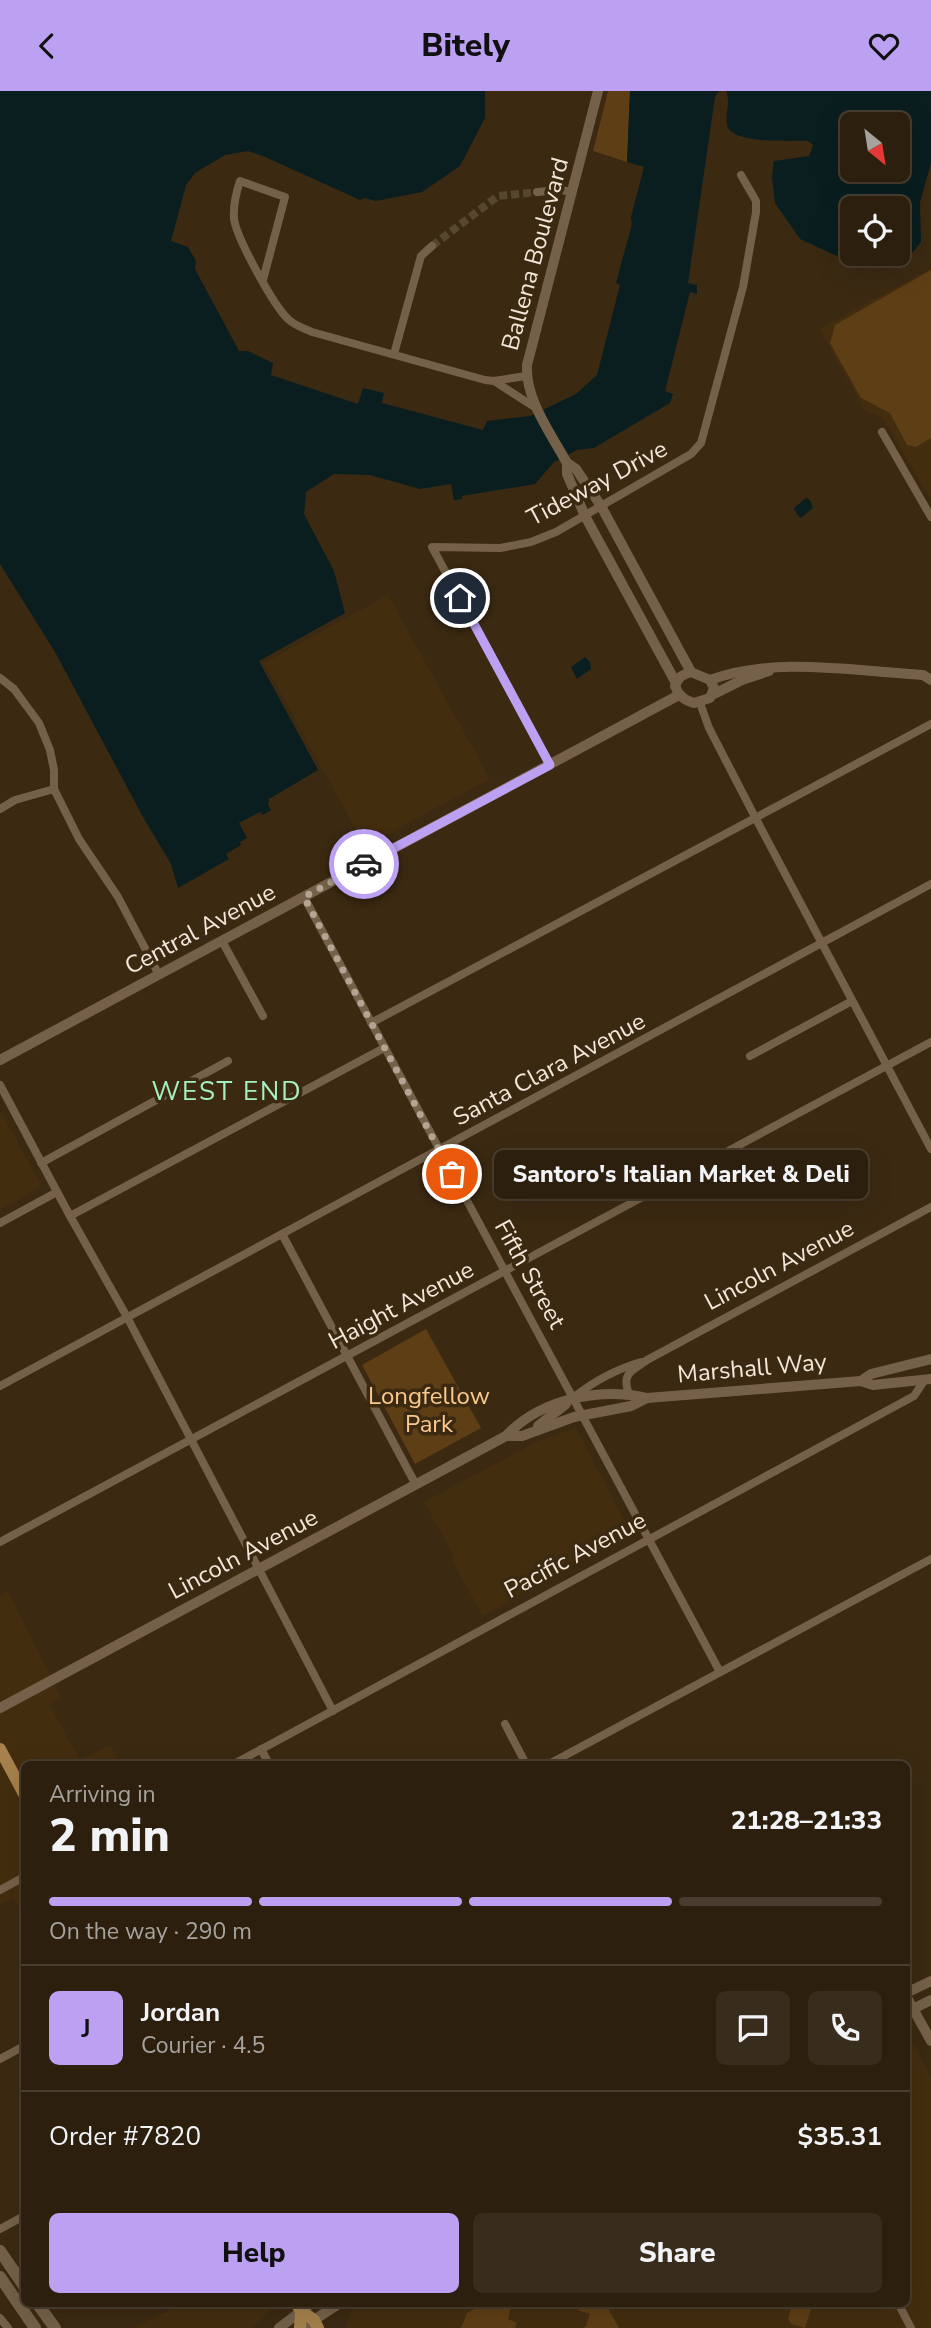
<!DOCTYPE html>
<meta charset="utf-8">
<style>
:root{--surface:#2c1f0e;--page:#382c1c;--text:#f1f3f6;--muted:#a6a29e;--line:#483d2e;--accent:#bca0f2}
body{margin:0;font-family:"Nunito Sans",sans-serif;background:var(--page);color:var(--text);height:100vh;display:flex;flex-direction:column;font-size:26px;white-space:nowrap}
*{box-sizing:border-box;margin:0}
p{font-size:23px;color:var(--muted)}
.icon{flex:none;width:38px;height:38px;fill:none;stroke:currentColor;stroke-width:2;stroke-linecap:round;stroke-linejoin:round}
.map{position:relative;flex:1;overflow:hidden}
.side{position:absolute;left:21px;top:1670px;width:889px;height:546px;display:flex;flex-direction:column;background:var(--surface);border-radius:10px;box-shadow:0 7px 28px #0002,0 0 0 2px var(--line)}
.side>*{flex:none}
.needle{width:46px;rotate:150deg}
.controls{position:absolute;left:840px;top:21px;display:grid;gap:14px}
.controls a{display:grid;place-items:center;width:70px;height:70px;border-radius:10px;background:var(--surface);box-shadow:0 7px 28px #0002,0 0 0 2px var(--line);font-size:35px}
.pin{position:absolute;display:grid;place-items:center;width:60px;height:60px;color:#fff;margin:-30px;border:4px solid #fff;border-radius:50%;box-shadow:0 2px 7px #0007}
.courier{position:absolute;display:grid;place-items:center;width:70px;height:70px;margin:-35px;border:5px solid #bca0f2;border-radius:50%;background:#fff;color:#222;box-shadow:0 2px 9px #0007}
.bubble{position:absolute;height:49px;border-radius:10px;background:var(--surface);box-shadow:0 7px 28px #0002,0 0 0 2px var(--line);font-size:23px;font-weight:800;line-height:49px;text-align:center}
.summary em{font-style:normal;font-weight:800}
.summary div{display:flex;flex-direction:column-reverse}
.summary{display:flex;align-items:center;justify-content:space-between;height:119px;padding:0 28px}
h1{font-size:46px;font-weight:800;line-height:52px}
.bar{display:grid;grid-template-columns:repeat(4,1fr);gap:10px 7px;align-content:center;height:84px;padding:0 28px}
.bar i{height:9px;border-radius:5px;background:var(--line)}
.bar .current{background:var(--accent)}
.bar p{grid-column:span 4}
.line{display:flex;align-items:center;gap:18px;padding:0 28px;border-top:2px solid var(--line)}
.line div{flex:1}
.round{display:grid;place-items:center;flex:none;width:74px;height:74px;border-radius:10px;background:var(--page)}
.button{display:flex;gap:14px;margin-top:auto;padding:14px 28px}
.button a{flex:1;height:80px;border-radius:10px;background:var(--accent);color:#111;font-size:28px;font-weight:800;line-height:80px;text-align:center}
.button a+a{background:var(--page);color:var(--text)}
header{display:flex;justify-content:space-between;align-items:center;height:91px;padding:0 28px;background:var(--accent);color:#111;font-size:32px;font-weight:800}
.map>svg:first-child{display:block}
.built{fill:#432d0f}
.green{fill:#5d3e15}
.water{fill:#0a1e1f;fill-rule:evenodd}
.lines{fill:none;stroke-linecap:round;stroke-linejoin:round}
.minor-tunnel{stroke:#574630;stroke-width:8;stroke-dasharray:8 4;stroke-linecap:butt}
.minor{stroke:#756149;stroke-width:8}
.tertiary{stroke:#756149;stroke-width:10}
.secondary{stroke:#756149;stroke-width:12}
.primary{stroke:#a6814d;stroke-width:12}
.done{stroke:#b3a493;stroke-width:7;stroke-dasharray:0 12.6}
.route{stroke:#bca0f2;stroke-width:9}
.labels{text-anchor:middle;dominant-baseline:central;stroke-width:7;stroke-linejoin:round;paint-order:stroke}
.street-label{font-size:24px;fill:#f3e7d9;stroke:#3b2912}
.park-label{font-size:24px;fill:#fbc98e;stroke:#3b2912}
.neighbourhood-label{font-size:26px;letter-spacing:2px;fill:#a4f0c1;stroke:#3b2912}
</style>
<header><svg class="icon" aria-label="back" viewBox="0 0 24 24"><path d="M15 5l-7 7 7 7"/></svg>Bitely<svg class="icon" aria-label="heart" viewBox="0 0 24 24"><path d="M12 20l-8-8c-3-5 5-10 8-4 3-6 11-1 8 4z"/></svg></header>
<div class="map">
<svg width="931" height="2237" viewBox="0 0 931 2237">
<rect width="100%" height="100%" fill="#3b2912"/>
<!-- built -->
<g class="built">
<polygon points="931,177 931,409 883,327 864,319 820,238"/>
<polygon points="388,504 490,688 365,755 264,572"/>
<polygon points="0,1019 42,1095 0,1119"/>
<polygon points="576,1337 631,1442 483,1525 452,1470 455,1467 424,1411 538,1350"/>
<polygon points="8,1500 61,1606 49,1613 80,1669 110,1654 120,1673 24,1673 24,1828 13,1807 0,1813 0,1504"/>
<polygon points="907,1941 931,1987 931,2237 346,2237 350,2221 361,2212 906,2212"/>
<polygon points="184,2212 273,2212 272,2218 252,2237 133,2237"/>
</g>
<!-- green -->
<g class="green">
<polygon points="608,0 630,0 627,71 593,60"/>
<polygon points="931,179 931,347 916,356 907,354 890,322 861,307 830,252 835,234"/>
<polygon points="426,1238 481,1337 415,1373 362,1274"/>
<polygon points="485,2212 517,2212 511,2215 508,2228 517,2232 515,2237 461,2237 467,2222"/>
<polygon points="587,2212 605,2212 619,2237 583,2237 586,2235 590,2223 577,2219"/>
<polygon points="800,2212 813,2212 805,2237 791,2233 788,2228 791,2217"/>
</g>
<!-- water -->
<g class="water">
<polygon points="0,0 485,0 485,27 460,75 422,101 376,110 365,107 360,109 263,65 248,60 225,64 195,82 186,94 171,150 188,156 196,170 195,178 239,260 248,260 273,272 271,284 358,313 363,297 384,302 382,312 483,339 487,330 530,325 576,303 597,284 620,194 616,192 632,133 631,126 644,76 627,71 630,0 719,0 715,6 688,192 697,194 697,203 690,201 665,300 673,303 670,312 594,357 577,359 554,371 535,393 462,405 462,408 454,409 451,393 420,398 370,384 334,383 306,401 304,423 334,480 345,522 259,570 318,679 269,708 268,714 271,719 263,724 260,721 239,732 247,747 240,751 241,754 226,763 229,768 178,797 171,773 143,726 55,561 0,473"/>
<path d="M726,0H931V72L920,111L921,151L913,161L895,169L879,170L839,166L800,148L775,112L772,86L774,70L809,65L813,54L808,50C791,49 729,54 727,33C725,21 731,12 726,0ZM852,33H898V79H852ZM852,117H898V163H852Z"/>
<polygon points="806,407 810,409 813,417 801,427 798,425 794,417"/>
<polygon points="585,566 590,571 591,578 577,588 571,576"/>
</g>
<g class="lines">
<!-- minor-tunnel -->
<polyline class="minor-tunnel" points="432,155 498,105 537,101"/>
<!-- minor -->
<g class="minor">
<polyline points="537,101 561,99 572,101"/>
<path d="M263,189L285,106L240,90C236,102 233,115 234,128C237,148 274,215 288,228C295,235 304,237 312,241L485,289L494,290L526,285"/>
<polyline points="394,263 421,165 432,155"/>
<polyline points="494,290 536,317"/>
<polyline points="882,341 931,426"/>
<polyline points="0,587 14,598 39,632 50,659 54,679 54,698 79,748 118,806 159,884"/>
<polyline points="700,612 709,637 755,726 931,1058"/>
<polyline points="550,674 432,456 500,457 531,451 556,441 691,363 701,352 743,196 756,121 756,110 741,84"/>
<polyline points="0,718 15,709 54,698"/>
<polyline points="304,806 720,1581"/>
<polyline points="222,850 263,925"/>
<polyline points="371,932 931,633"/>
<polyline points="750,965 852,910"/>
<polyline points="0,994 70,1125 127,1226 333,1620"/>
<polyline points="41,1072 228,970"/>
<polyline points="70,1125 384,957"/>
<polyline points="0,1132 57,1101"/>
<polyline points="282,1143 416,1394"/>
<polyline points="0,1295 931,793"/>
<path d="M629,1303C621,1282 632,1280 647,1269L931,1116"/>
<path d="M574,1306C593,1291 617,1278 641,1271"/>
<polyline points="0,1451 931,951"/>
<polyline points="505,1633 526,1673"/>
<polyline points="261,1658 269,1673"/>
<polyline points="234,1673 914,1305 924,1290"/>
<polyline points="549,1673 931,1468"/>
<polyline points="0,1799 24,1786"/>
<polyline points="0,1968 24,1955"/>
<polyline points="0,2138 24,2125"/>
<polyline points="898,2212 911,2237"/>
<polyline points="0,2227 8,2237"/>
</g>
<!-- tertiary -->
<g class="tertiary">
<path d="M598,0L527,274C525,308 551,343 567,372V383L585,425L676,592"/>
<polyline points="567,372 576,378 601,415 691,581"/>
<path d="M691,581L710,589L714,597L710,607L694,612C684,609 679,605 675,595C678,586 682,584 691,581Z"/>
<path d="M710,589C777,565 852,580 923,584L931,589"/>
<polyline points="714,603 742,589 769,580"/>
<polyline points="0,969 679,604"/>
<polyline points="861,1290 871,1283 931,1268"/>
<polyline points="538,1335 566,1313"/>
<polyline points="506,1345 522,1345 574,1326 631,1315 647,1307"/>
<path d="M0,1617L506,1345C540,1308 600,1296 647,1307L861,1290L873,1294L931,1288"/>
<polyline points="906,1902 931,1890"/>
<polyline points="906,1905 931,1950"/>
<polyline points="909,1920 931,1909"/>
<polyline points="279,2237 312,2212"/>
<polyline points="302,2237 340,2212"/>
</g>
<!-- secondary -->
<g class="secondary">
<polyline points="0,2160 24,2195"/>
<polyline points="0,2186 35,2237"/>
<polyline points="37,2212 55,2237"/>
</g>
<!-- primary -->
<g class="primary">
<polyline points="0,1658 24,1703"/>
<polyline points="296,2212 301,2220 300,2237"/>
<polyline points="301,2220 314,2229 318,2237"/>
</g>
</g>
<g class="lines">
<!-- done -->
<polyline class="done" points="364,773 304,806 452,1083"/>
<!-- route -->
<polyline class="route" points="364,773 550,674 460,507"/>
</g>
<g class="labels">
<!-- street labels -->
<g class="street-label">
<text transform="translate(535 163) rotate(-75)">Ballena Boulevard</text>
<text transform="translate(597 392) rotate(-28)">Tideway Drive</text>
<text transform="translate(200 838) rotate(-28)">Central Avenue</text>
<text transform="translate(549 978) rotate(-28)">Santa Clara Avenue</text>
<text transform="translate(779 1174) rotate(-28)">Lincoln Avenue</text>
<text transform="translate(530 1183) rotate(61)">Fifth Street</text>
<text transform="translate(401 1214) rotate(-28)">Haight Avenue</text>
<text transform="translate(752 1277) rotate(-5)">Marshall Way</text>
<text transform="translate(243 1463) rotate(-28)">Lincoln Avenue</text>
<text transform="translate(575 1464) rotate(-28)">Pacific Avenue</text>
</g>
<!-- park labels -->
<g class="park-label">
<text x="429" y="1305">Longfellow<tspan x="429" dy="28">Park</tspan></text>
</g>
<!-- neighbourhood labels -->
<g class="neighbourhood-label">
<text x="227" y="1000">WEST END</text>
</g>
</g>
</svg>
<div class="controls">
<a><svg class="needle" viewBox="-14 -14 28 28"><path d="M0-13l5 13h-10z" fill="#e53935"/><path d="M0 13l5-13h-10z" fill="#a6a29e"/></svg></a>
<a><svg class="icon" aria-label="locate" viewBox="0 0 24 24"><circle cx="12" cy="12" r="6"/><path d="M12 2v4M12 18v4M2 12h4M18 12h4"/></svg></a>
</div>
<div class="pin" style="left:452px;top:1083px;background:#ea580c"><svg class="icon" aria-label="bag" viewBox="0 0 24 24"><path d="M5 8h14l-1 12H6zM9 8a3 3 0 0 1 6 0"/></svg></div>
<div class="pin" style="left:460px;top:507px;background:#1f2937"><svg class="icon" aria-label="home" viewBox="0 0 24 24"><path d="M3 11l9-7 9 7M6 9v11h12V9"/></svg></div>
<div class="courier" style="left:364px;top:773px"><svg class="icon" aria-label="car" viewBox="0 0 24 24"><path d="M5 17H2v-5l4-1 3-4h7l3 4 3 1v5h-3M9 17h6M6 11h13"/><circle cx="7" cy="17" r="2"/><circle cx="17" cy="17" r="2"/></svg></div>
<div class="bubble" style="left:494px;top:1059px;width:374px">Santoro's Italian Market &amp; Deli</div>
<section class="side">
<div class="summary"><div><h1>2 min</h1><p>Arriving in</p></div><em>21:28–21:33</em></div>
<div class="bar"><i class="current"></i><i class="current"></i><i class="current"></i><i></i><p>On the way · 290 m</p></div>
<div class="line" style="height:126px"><b class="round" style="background:var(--accent);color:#111">J</b><div><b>Jordan</b><p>Courier · 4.5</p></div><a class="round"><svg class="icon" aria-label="chat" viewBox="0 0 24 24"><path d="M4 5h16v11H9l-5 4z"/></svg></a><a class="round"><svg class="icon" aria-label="phone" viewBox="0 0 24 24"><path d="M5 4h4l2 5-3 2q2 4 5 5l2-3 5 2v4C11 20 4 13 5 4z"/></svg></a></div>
<div class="line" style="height:91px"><div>Order #7820</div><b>$35.31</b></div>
<div class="button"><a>Help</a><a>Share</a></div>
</section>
</div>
